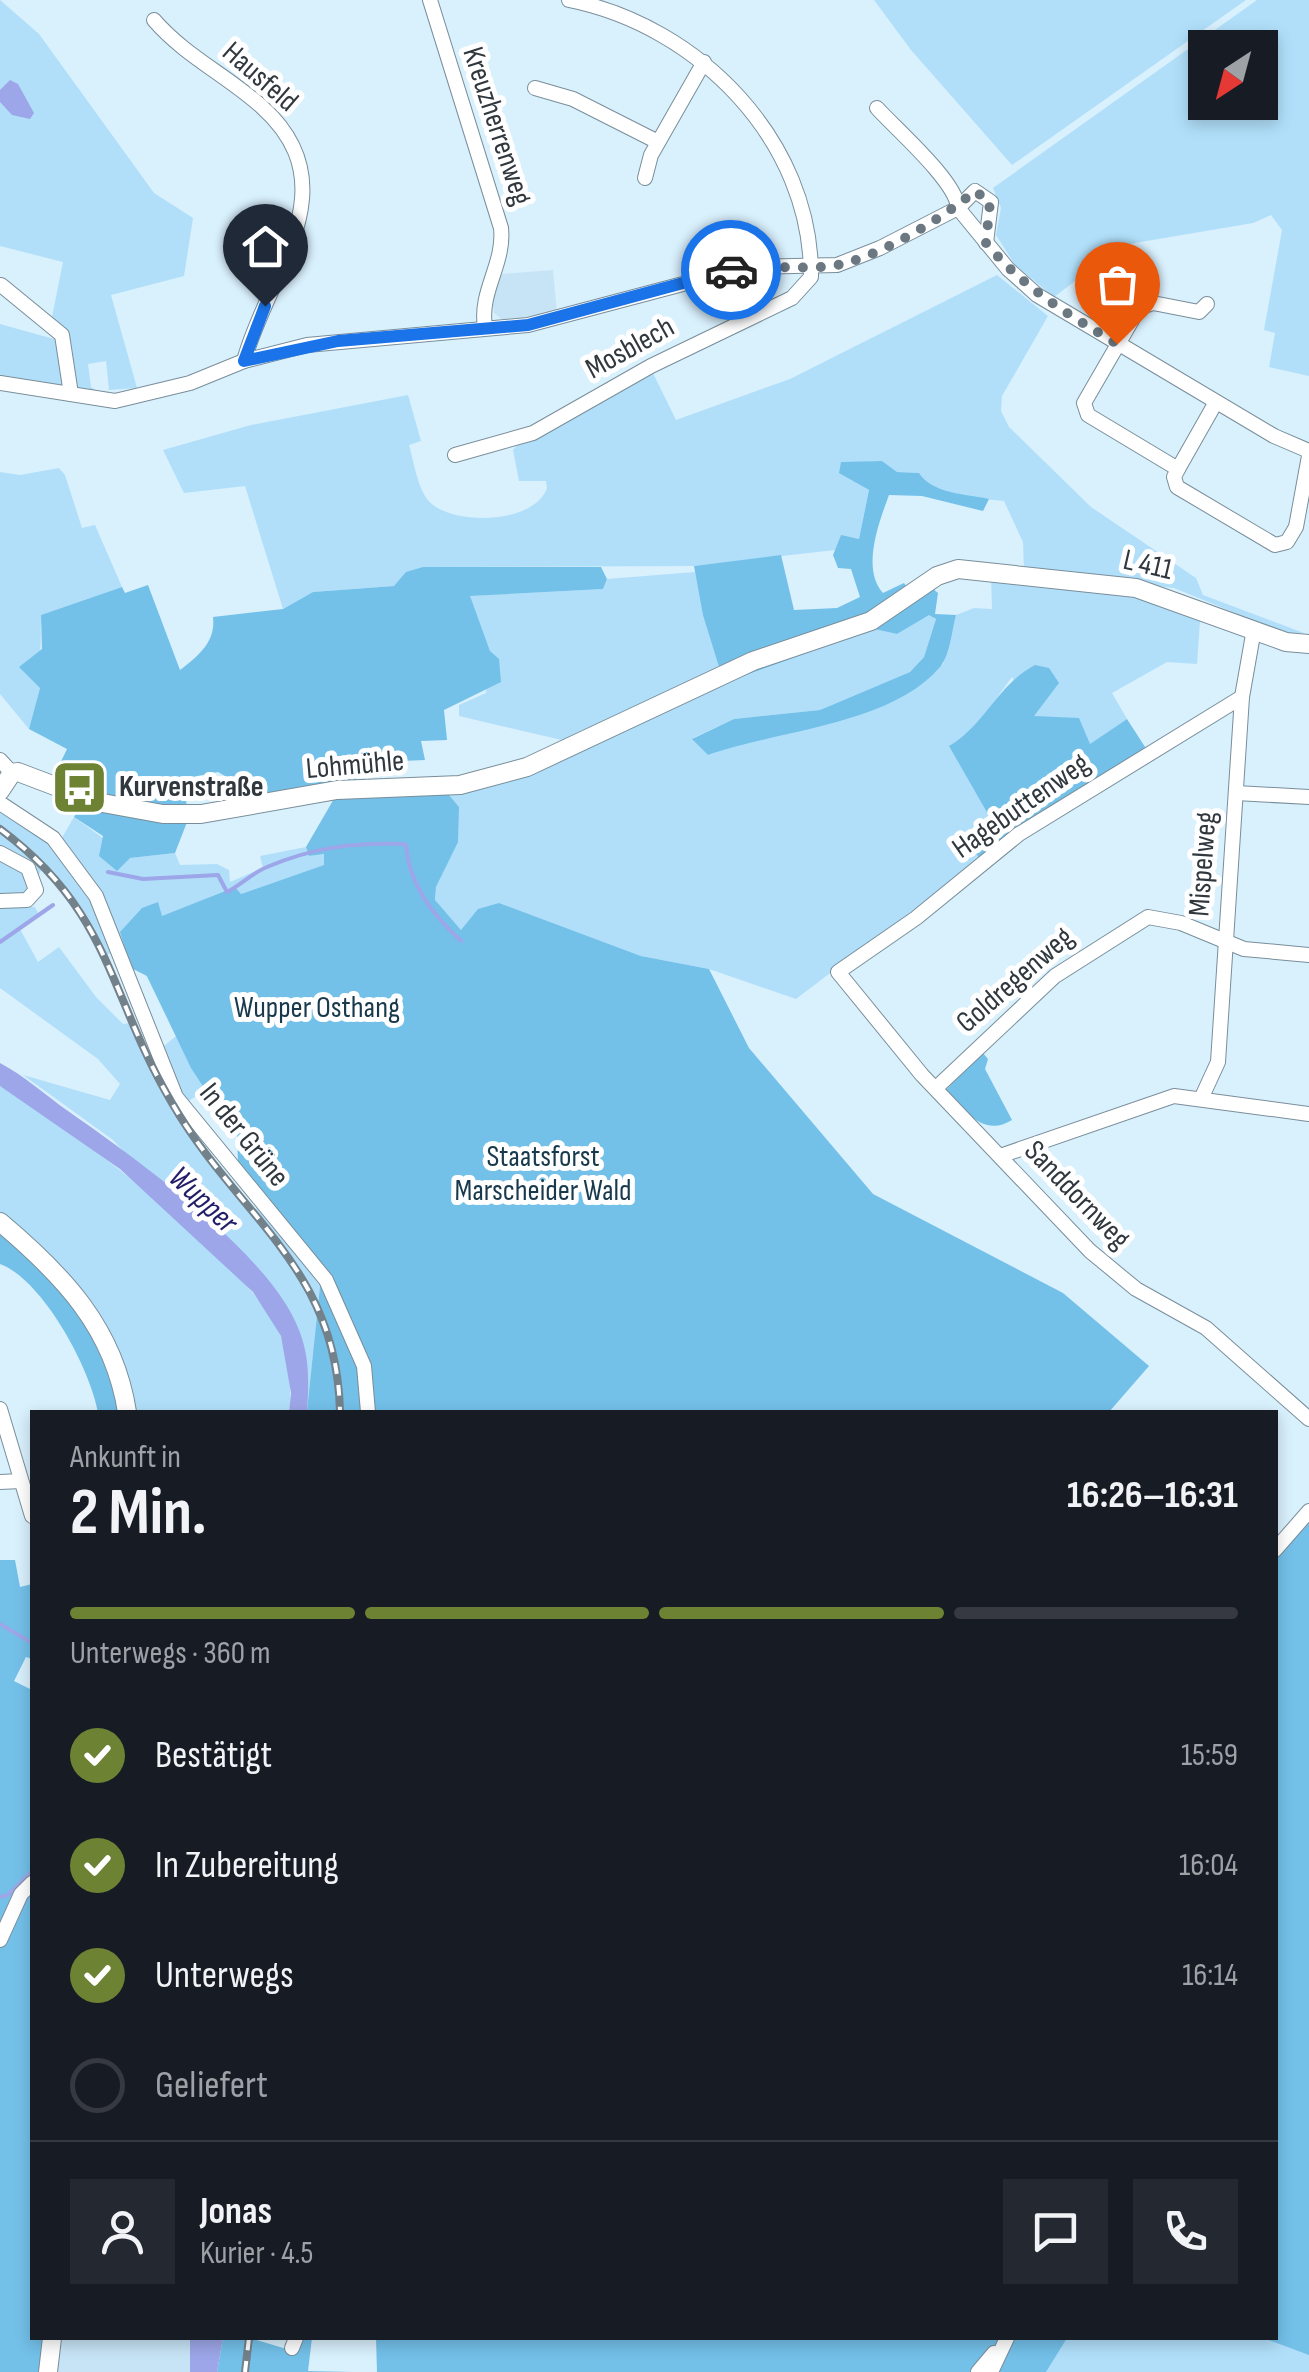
<!DOCTYPE html>
<html lang="de">
<meta charset="utf-8">
<style>
:root{--surface:#171b24;--page:#242831;--text:#f1f3f6;--muted:#9ea1a6;--line:#363941;--accent:#6d8233}
body{margin:0;font-family:"Sofia Sans Condensed",sans-serif;background:var(--page);color:var(--text);height:100vh;display:flex;flex-direction:column;font-size:38px;white-space:nowrap}
*{box-sizing:border-box;margin:0}
p{font-size:32px;color:var(--muted)}
.icon{flex:none;width:55px;height:55px;fill:none;stroke:currentColor;stroke-width:2;stroke-linecap:round;stroke-linejoin:round}
.map{position:relative;flex:1;overflow:hidden}
.panel{position:absolute;left:30px;top:1410px;width:1248px;height:930px;display:flex;flex-direction:column;background:var(--surface);border-radius:0px;box-shadow:0 5px 15px #0003}
.panel>*{flex:none}
.needle{width:65px;rotate:216deg}
.fabs{position:absolute;left:1188px;top:30px;display:grid;gap:20px}
.fabs a{display:grid;place-items:center;width:90px;height:90px;border-radius:0px;background:var(--surface);box-shadow:0 5px 15px #0003;font-size:50px}
.pin{position:absolute;display:grid;place-items:center;width:85px;height:85px;color:#fff;margin:-102px -42px;border-radius:50% 50% 50% 0;rotate:-45deg;box-shadow:0 0 10px #0007}
.pin .icon{rotate:45deg}
.courier{position:absolute;display:grid;place-items:center;width:100px;height:100px;margin:-50px;border:8px solid #1a73e8;border-radius:50%;background:#fff;color:#222;box-shadow:0 2px 12px #0007}
.head em{font-style:normal;font-weight:700}
.head div{display:flex;flex-direction:column-reverse}
.head{display:flex;align-items:center;justify-content:space-between;height:170px;padding:0 40px}
h1{font-size:65px;font-weight:700;line-height:75px}
.bar{display:grid;grid-template-columns:repeat(4,1fr);gap:15px 10px;align-content:center;height:120px;padding:0 40px}
.bar i{height:12px;border-radius:8px;background:var(--line)}
.bar .current{background:var(--accent)}
.bar p{grid-column:span 4}
.line{display:flex;align-items:center;gap:25px;padding:0 40px;border-top:2px solid var(--line)}
.line div{flex:1}
.round{display:grid;place-items:center;flex:none;width:105px;height:105px;border-radius:0px;background:var(--page)}
ol{padding:0 40px;list-style:none}
li{display:flex;align-items:center;gap:30px;height:110px}
li p{margin-inline-start:auto}
li .icon{padding:10px;border-radius:50%;background:var(--accent);color:#fff;stroke-width:4}
li:last-child{color:var(--muted)}
li i{width:55px;height:55px;border:5px solid var(--line);border-radius:50%}
.map>svg:first-child{display:block}
.built{fill:#c7e4f6}
.green{fill:#b1dffa;fill-rule:evenodd}
.forest{fill:#73c0e9}
.water{fill:#9da6e8}
.lines{fill:none;stroke-linecap:round;stroke-linejoin:round}
.stream{stroke:#9da6e8;stroke-width:4}
.minor-casing{stroke:#798e9a;stroke-width:16}
.major-casing{stroke:#798e9a;stroke-width:20}
.minor{stroke:#fff;stroke-width:14}
.major{stroke:#fff;stroke-width:18}
.rail-casing{stroke:#73818a;stroke-width:8}
.rail{stroke:#fff;stroke-width:4;stroke-dasharray:11;stroke-linecap:butt}
.done{stroke:#6b7881;stroke-width:10;stroke-dasharray:0 18}
.route{stroke:#1a73e8;stroke-width:12}
.labels{text-anchor:middle;dominant-baseline:central;stroke-width:10;stroke-linejoin:round;paint-order:stroke}
.street-label{font-size:30px;fill:#30383e;stroke:#fff}
.poi-label{font-size:30px;font-weight:bold;fill:#30383e;stroke:#fff;text-anchor:start}
.park-label{font-size:30px;fill:#183a4c;stroke:#fff}
.water-label{font-size:32px;font-style:italic;fill:#221d68;stroke:#fff}
</style>
<div class="map">
<svg width="1309" height="2372" viewBox="0 0 1309 2372">
<rect width="100%" height="100%" fill="#d9f0fd"/>
<!-- built -->
<g class="built">
<polygon points="553,270 557,314 503,320 494,313 492,299 502,274"/>
<polygon points="58,2338 190,2338 190,2372 54,2372"/>
</g>
<!-- green -->
<g class="green">
<polygon points="0,0 39,34 154,193 193,218 184,276 111,295 137,388 109,390 106,361 88,364 91,387 97,391 77,391 51,322 63,262 0,246"/>
<polygon points="874,0 1246,0 1012,165 911,50"/>
<path d="M1257,0H1309V376L1269,367L1275,333L1264,330L1282,230L1271,215L1253,223L1123,245L1054,297L1015,265L996,235L1001,208L993,188ZM1205,48H1260V102H1205Z"/>
<path d="M997,275L1048,316L1002,396L1001,411L1009,427L1091,507L1196,578L1203,595L1304,633L1287,634L1174,588L1024,571L1023,542L1004,501C978,498 934,496 919,473L896,472L882,461L841,463L840,473L869,490L859,539L841,536L835,550L694,566L423,567L394,586L313,592L283,609L245,486L184,493L163,450L251,425L408,395L421,441L409,445C414,462 418,493 432,504C458,526 535,523 547,488L546,481H519L513,450L520,442L651,369L676,420L790,379Z"/>
<polygon points="0,324 61,341 67,387 0,376"/>
<polygon points="59,468 65,475 82,528 95,525 122,587 41,615 40,688 29,729 0,694 0,472 20,475"/>
<polygon points="695,572 719,667 566,741 459,716 459,705 486,693 490,651 469,596 603,589 607,579"/>
<path d="M991,576L1156,599L1238,629L1243,637L1200,621L1197,664L1167,662L1112,693L1127,719L1089,745L1033,716L1012,677L971,733L996,828L980,859L796,999L709,969L641,956L499,903L462,931L435,901L436,887L446,866L430,880L521,1412H298L284,1323L113,1140L23,1075L110,1100L120,1084L98,1059L0,988V905L35,907L38,913L20,929L38,962L59,947L96,997L123,1024L130,1023C159,1095 202,1154 251,1214L258,1207L235,1095L213,1101L206,1090L185,1103L159,1050L176,1036L145,973L125,947L104,956L64,892L42,868L28,898H0V810L56,848L74,817L130,858L175,853L180,865L217,864L229,870L230,882L263,868L260,856L306,847L309,856L325,854V865L241,894L234,887L163,916L335,888L459,808L449,795L503,782L724,683L874,629L897,634L929,614L936,619L924,657L910,672L820,710L734,719L693,738L708,755L943,664L956,615L974,608L992,609Z"/>
<path d="M0,1086C64,1120 258,1272 281,1336C289,1359 292,1389 289,1412H134L55,1261L0,1212Z"/>
<polygon points="1309,2245 1309,2372 1046,2372 1057,2351 1055,2338 1275,2338"/>
</g>
<!-- forest -->
<g class="forest">
<path d="M882,461L897,472L919,473C933,494 966,494 989,499L983,511L922,496L889,495C879,522 861,569 883,593L904,583L916,600L933,589L938,593L935,614L956,615C952,630 950,655 940,667C891,725 777,730 708,755L692,739L734,719L820,710L910,672L924,657L936,619L929,615L897,634L874,629L724,683L703,615L694,566L781,555L794,610L837,608L860,597L851,569L838,568L833,555L841,535L859,539L869,490L839,473L841,462Z"/>
<path d="M423,567H601L607,579L603,589L470,596L490,651L499,659L501,682L444,710L447,740L421,741L425,760L356,763V782L258,795L218,772L182,779L189,817L175,853L130,858L117,871L99,856L103,836L74,817L90,789L55,774L67,749L29,729L40,688L19,667L42,649L41,615L122,587L125,593L148,585L180,670C198,656 216,642 213,617L283,609L313,592L394,586L406,572Z"/>
<path d="M1035,665L1049,668L1059,683L1034,716L1079,718L1090,744L1127,719L1147,750L980,859L973,849L996,828L949,746C985,725 997,685 1035,665Z"/>
<polygon points="369,794 449,795 459,807 458,842 436,887 435,900 461,930 478,909 499,903 641,956 709,969 749,1048 873,1194 1063,1293 1149,1366 1109,1412 307,1412 322,1268 238,1166 237,1126 219,1102 214,1103 191,1068 147,976 131,968 120,932 142,908 158,902 162,916 235,887 241,894 324,865 324,854 309,856 306,847 335,797"/>
<path d="M982,1052L988,1059L985,1069L1012,1120C983,1138 964,1110 946,1090Z"/>
<path d="M0,1233C71,1293 94,1323 120,1412H98C90,1368 43,1280 0,1264Z"/>
<polygon points="1309,1519 1309,2355 1263,2338 1275,2338 1275,1557"/>
<polygon points="0,1560 15,1560 20,1587 32,1584 32,1659 26,1657 14,1681 32,1690 32,2338 46,2338 43,2372 0,2372"/>
<polygon points="223,2338 250,2338 290,2350 295,2338 312,2338 308,2371 353,2372 217,2372"/>
<polygon points="376,2338 1067,2338 1046,2372 377,2372"/>
</g>
<!-- water -->
<g class="water">
<polygon points="10,80 18,84 34,113 30,119 12,115 0,102 0,90"/>
<path d="M0,1063C25,1076 45,1095 68,1111C135,1158 263,1249 296,1323C310,1353 309,1380 307,1412H289L291,1393L281,1336L253,1292L120,1169L0,1086Z"/>
<polygon points="190,2338 223,2338 217,2372 190,2372"/>
</g>
<g class="lines">
<!-- stream -->
<g class="stream">
<path d="M108,872L143,879L218,875L227,892C241,885 252,873 267,867C314,847 353,843 401,844L406,845C409,885 433,915 461,941"/>
<polyline points="0,942 53,905"/>
<polyline points="0,1624 32,1643"/>
<polyline points="0,1897 8,1895 32,1871"/>
</g>
<defs>
<g id="minor">
<path d="M430,0L501,228C505,264 479,291 485,327"/>
<path d="M154,20C185,56 228,76 262,107C352,188 267,274 244,361"/>
<polyline points="535,88 573,99 658,142"/>
<path d="M877,108C896,129 957,182 958,208L1008,269L1037,295L1274,436L1309,451"/>
<polyline points="645,178 651,155 704,62"/>
<polyline points="1,285 62,335 71,394"/>
<polyline points="1207,304 1199,312 1153,303 1139,308 1084,403 1088,415 1178,469 1174,477 1177,487 1275,545 1287,542 1296,527 1309,456"/>
<polyline points="0,383 115,401 190,383 244,361 307,345 528,325 747,267 837,265 880,248 958,208 975,191 991,202 986,243"/>
<path d="M455,455L533,433L651,366L792,298L811,277C812,141 699,26 569,0"/>
<polyline points="1178,469 1216,402"/>
<polyline points="1242,697 1019,834 916,918 838,972 922,1075 1090,1251 1136,1289 1206,1328 1309,1419"/>
<polyline points="0,760 12,773"/>
<polyline points="1236,793 1309,797"/>
<polyline points="0,803 53,838 96,896 176,1097 326,1280 364,1366 368,1412"/>
<polyline points="0,853 28,868 36,890 27,900 0,901"/>
<polyline points="936,1088 1055,976 1148,917 1181,923 1244,949 1309,955"/>
<polyline points="1201,1099 1218,1062 1242,697 1254,629"/>
<polyline points="1000,1156 1174,1096 1309,1114"/>
<polyline points="0,1409 32,1516"/>
<polyline points="0,1482 21,1481"/>
<polyline points="1275,1550 1309,1511"/>
<polyline points="0,1940 21,1894 32,1883"/>
<polyline points="292,2348 296,2338"/>
<polyline points="978,2372 994,2353"/>
<polyline points="991,2372 1007,2338"/>
</g>
<g id="major">
<polyline points="0,791 12,773 18,772 97,802 163,814 201,814 337,790 460,785 527,767 753,661 871,621 937,576 958,569 1136,588 1286,642 1309,644"/>
<path d="M0,1222C63,1275 114,1328 127,1412"/>
<polyline points="48,2372 52,2338"/>
</g>
</defs>
<!-- minor casing -->
<use href="#minor" class="minor-casing"/>
<!-- major casing -->
<use href="#major" class="major-casing"/>
<!-- minor -->
<use href="#minor" class="minor"/>
<!-- major -->
<use href="#major" class="major"/>
<defs>
<g id="rail">
<path d="M0,829C112,912 108,995 172,1103C237,1216 337,1266 340,1412"/>
<polyline points="245,2372 249,2338"/>
</g>
</defs>
<!-- rail casing -->
<use href="#rail" class="rail-casing"/>
<!-- rail -->
<use href="#rail" class="rail"/>
</g>
<g class="lines">
<!-- done -->
<path class="done" d="M731,270C765,264 799,270 832,266C875,260 943,218 975,191L990,202L986,243C1023,288 1068,314 1117,344"/>
<!-- route -->
<polyline class="route" points="265,306 244,361 338,341 528,325 731,270"/>
</g>
<!-- icons -->
<defs>
<symbol id="bus-square" viewBox="-11 -11 22 22"><rect x="-9" y="-9" width="18" height="18" rx="4" fill="#6d8233" stroke="#fff"/><path d="M-5-6H5V4H4V6H2V4H-2V6H-4V4H-5ZM-3.5-4V0h7V-4ZM-3.5 1.2v1.5H-2V1.2ZM2 1.2v1.5H3.5V1.2Z" fill="#fff"/></symbol>
</defs>
<g fill-rule="evenodd">
<use href="#bus-square" x="48" y="756" width="63" height="63"/>
</g>
<g class="labels">
<!-- street labels -->
<g class="street-label">
<text transform="translate(260 77) rotate(41)">Hausfeld</text>
<text transform="translate(497 126) rotate(72)">Kreuzherrenweg</text>
<text transform="translate(630 348) rotate(-29)">Mosblech</text>
<text transform="translate(1148 565) rotate(13)">L 411</text>
<text transform="translate(355 765) rotate(-5)">Lohmühle</text>
<text transform="translate(1021 806) rotate(-35)">Hagebuttenweg</text>
<text transform="translate(1203 864) rotate(-86)">Mispelweg</text>
<text transform="translate(1015 980) rotate(-41)">Goldregenweg</text>
<text transform="translate(244 1135) rotate(51)">In der Grüne</text>
<text transform="translate(1077 1195) rotate(46)">Sanddornweg</text>
</g>
<!-- poi labels -->
<g class="poi-label">
<text x="119" y="787">Kurvenstraße</text>
</g>
<!-- park labels -->
<g class="park-label">
<text x="317" y="1008">Wupper Osthang</text>
<text x="543" y="1157">Staatsforst<tspan x="543" dy="34">Marscheider Wald</tspan></text>
</g>
<!-- water labels -->
<g class="water-label">
<text transform="translate(203 1200) rotate(43)">Wupper</text>
</g>
</g>
</svg>
<div class="fabs">
<a><svg class="needle" viewBox="-14 -14 28 28"><path d="M0-13l5 13h-10z" fill="#e53935"/><path d="M0 13l5-13h-10z" fill="#9ea1a6"/></svg></a>
</div>
<div class="pin" style="left:1117px;top:344px;background:#ea580c"><svg class="icon" aria-label="bag" viewBox="0 0 24 24"><path d="M5 8h14l-1 12H6zM9 8a3 3 0 0 1 6 0"/></svg></div>
<div class="pin" style="left:265px;top:306px;background:#1f2937"><svg class="icon" aria-label="home" viewBox="0 0 24 24"><path d="M3 11l9-7 9 7M6 9v11h12V9"/></svg></div>
<div class="courier" style="left:731px;top:270px"><svg class="icon" aria-label="car" viewBox="0 0 24 24"><path d="M5 17H2v-5l4-1 3-4h7l3 4 3 1v5h-3M9 17h6M6 11h13"/><circle cx="7" cy="17" r="2"/><circle cx="17" cy="17" r="2"/></svg></div>
<section class="panel">
<div class="head"><div><h1>2 Min.</h1><p>Ankunft in</p></div><em>16:26–16:31</em></div>
<div class="bar"><i class="current"></i><i class="current"></i><i class="current"></i><i></i><p>Unterwegs · 360 m</p></div>
<ol>
<li><svg class="icon" aria-label="check" viewBox="0 0 24 24"><path d="M5 12l5 5 9-10"/></svg>Bestätigt<p>15:59</p></li>
<li><svg class="icon" aria-label="check" viewBox="0 0 24 24"><path d="M5 12l5 5 9-10"/></svg>In Zubereitung<p>16:04</p></li>
<li><svg class="icon" aria-label="check" viewBox="0 0 24 24"><path d="M5 12l5 5 9-10"/></svg>Unterwegs<p>16:14</p></li>
<li><i></i>Geliefert</li>
</ol>
<div class="line" style="height:180px"><a class="round"><svg class="icon" aria-label="person" viewBox="0 0 24 24"><circle cx="12" cy="8" r="4"/><path d="M4 21q1-7 8-7t8 7"/></svg></a><div><b>Jonas</b><p>Kurier · 4.5</p></div><a class="round"><svg class="icon" aria-label="chat" viewBox="0 0 24 24"><path d="M4 5h16v11H9l-5 4z"/></svg></a><a class="round"><svg class="icon" aria-label="phone" viewBox="0 0 24 24"><path d="M5 4h4l2 5-3 2q2 4 5 5l2-3 5 2v4C11 20 4 13 5 4z"/></svg></a></div>
</section>
</div>
